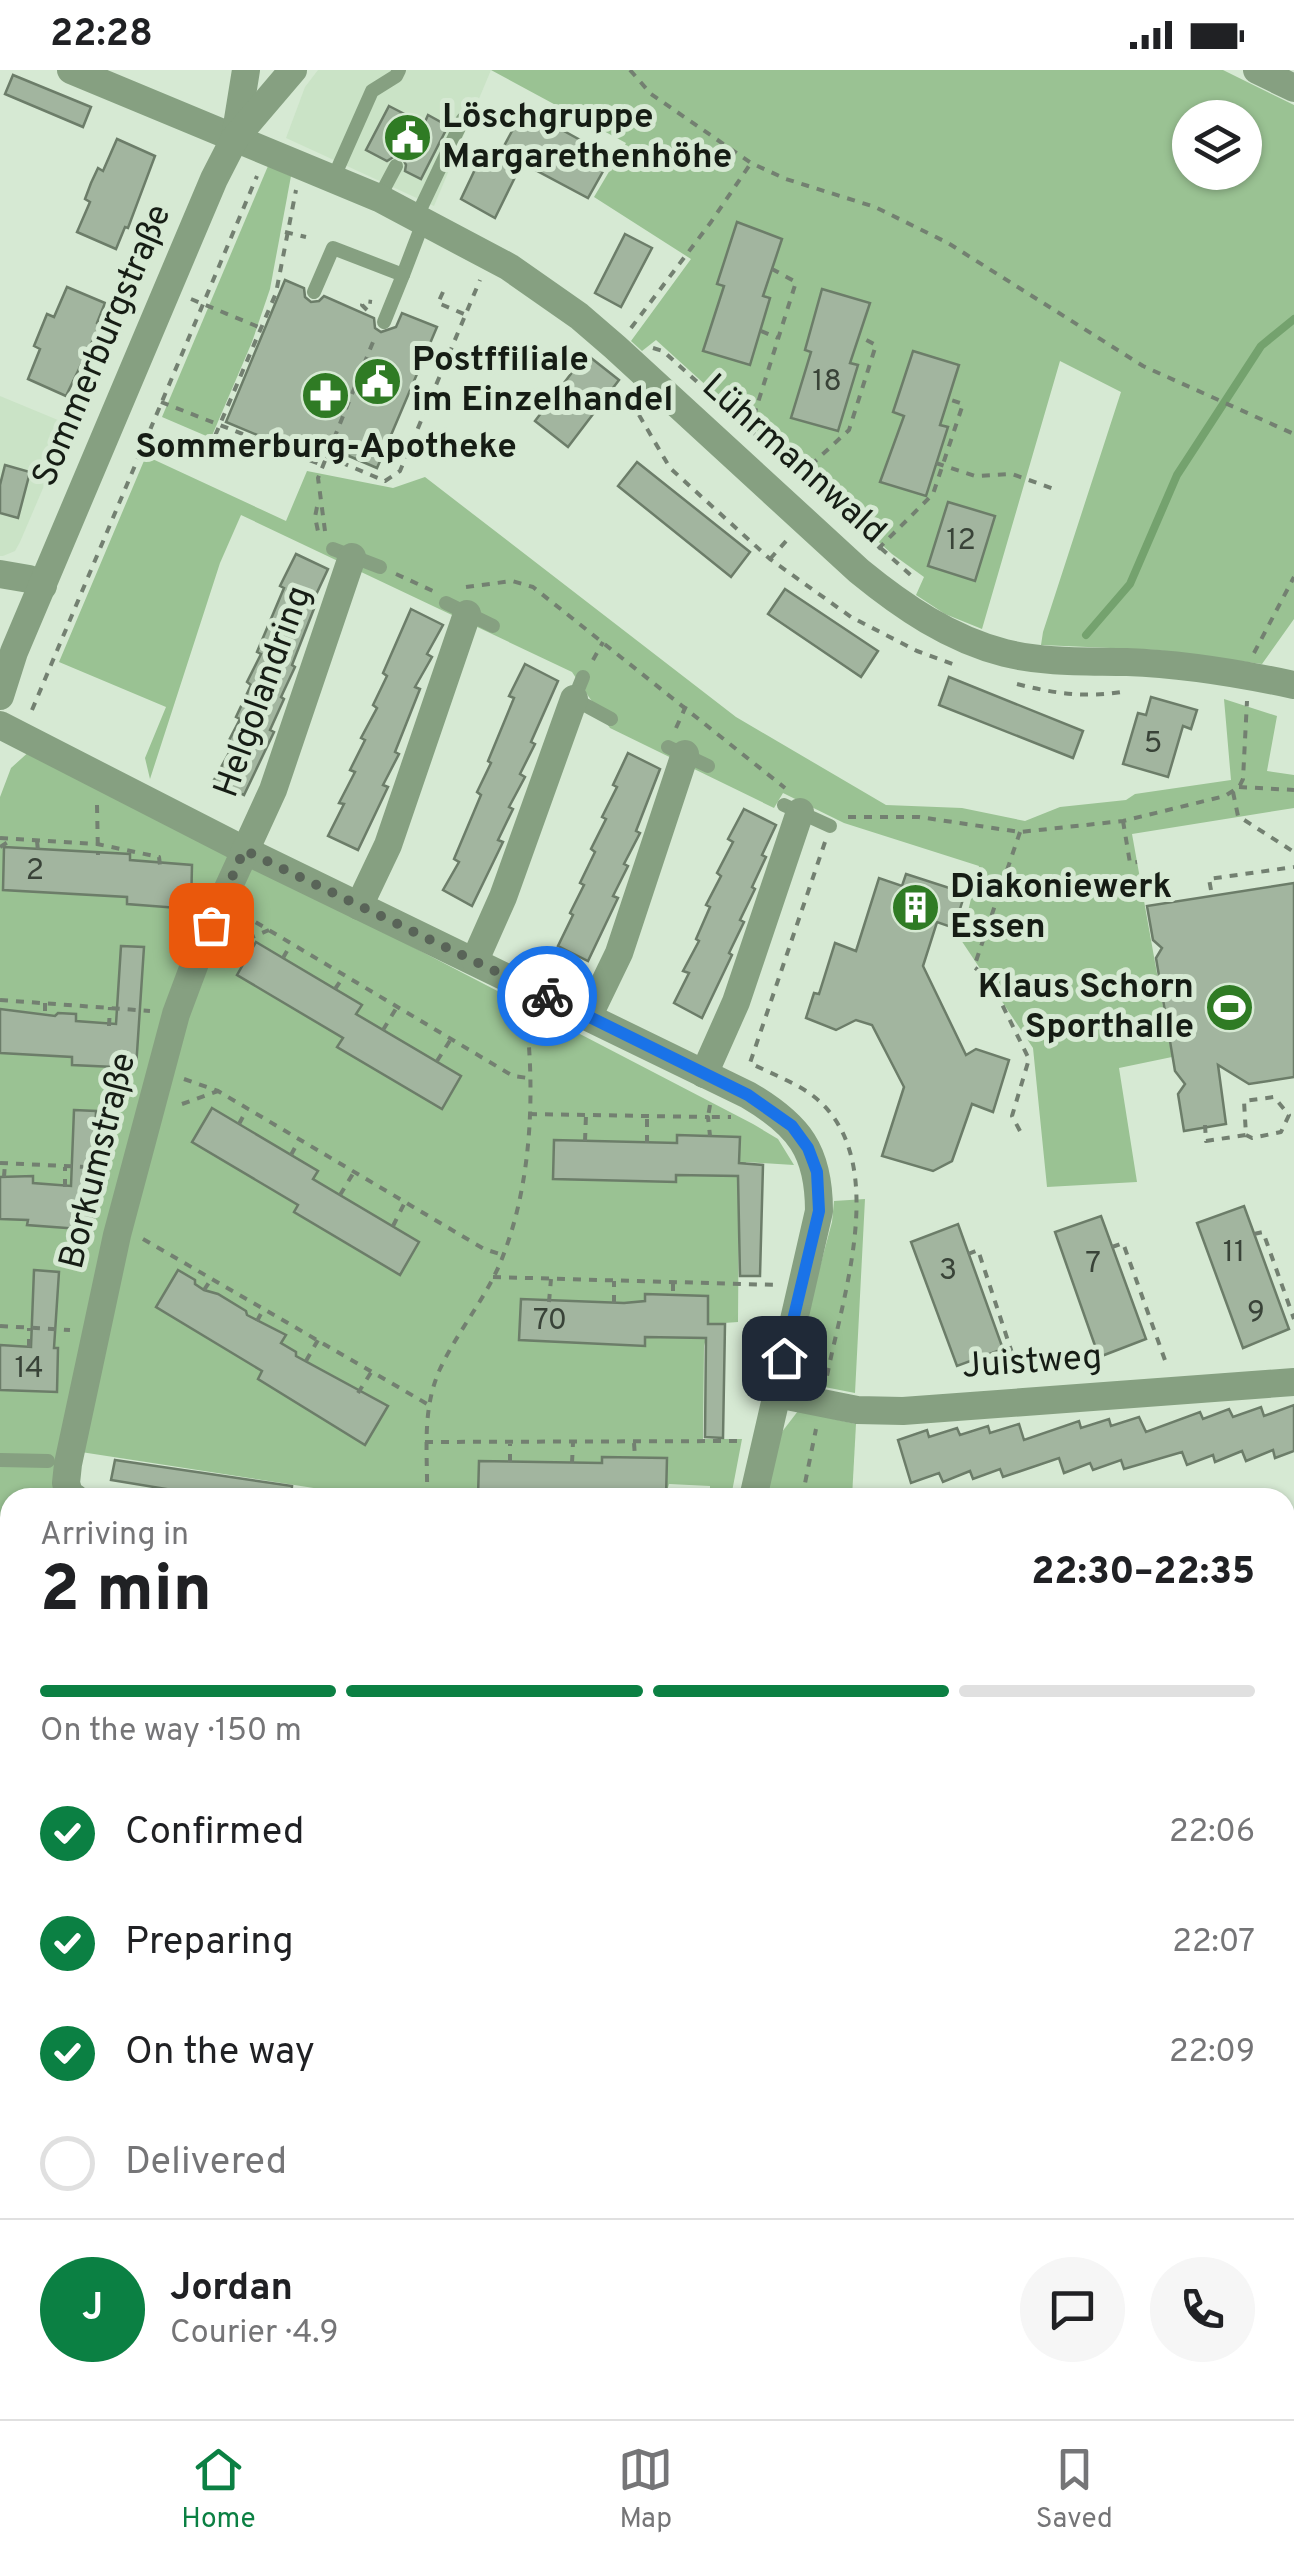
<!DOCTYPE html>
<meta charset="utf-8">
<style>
:root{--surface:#fff;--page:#f6f6f6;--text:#202124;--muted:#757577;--line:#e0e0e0;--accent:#0b8043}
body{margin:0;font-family:Overpass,sans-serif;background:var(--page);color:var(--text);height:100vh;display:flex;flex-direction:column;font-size:38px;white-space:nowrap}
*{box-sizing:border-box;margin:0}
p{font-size:32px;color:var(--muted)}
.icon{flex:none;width:55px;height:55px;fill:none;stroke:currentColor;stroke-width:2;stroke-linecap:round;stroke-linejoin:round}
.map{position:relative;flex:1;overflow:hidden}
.sheet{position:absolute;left:0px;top:1418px;width:1295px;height:932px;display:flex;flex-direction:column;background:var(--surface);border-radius:30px 30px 0 0;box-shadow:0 2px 8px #0004}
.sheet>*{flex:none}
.buttons{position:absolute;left:1172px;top:30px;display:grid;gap:20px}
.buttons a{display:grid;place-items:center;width:90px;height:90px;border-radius:50%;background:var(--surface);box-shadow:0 2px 8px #0004;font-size:50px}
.pin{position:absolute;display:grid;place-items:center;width:85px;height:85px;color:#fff;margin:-42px;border-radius:20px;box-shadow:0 5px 15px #0006}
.courier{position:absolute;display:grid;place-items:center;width:100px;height:100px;margin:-50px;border:8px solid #1a73e8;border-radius:50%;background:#fff;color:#222;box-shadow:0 2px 12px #0007}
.head em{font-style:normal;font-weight:800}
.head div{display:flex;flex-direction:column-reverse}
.head{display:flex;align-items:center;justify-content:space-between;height:170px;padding:0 40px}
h1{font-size:65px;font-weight:800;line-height:75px}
.bar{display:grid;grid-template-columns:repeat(4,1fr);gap:15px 10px;align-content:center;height:120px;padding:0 40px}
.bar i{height:12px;border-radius:8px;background:var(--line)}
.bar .selected{background:var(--accent)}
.bar p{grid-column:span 4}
.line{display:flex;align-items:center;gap:25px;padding:0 40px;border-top:2px solid var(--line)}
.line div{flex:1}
.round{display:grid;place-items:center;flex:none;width:105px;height:105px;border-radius:52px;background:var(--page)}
ol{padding:0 40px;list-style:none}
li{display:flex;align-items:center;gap:30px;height:110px}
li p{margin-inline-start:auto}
li .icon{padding:10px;border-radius:50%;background:var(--accent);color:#fff;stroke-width:4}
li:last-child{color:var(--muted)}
li i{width:55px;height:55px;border:5px solid var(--line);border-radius:50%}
.status{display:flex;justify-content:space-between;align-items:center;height:70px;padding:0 50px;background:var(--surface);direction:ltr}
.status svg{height:28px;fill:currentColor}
.dock{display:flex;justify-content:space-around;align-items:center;height:140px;border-top:2px solid var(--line);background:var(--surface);font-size:28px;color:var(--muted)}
.dock a{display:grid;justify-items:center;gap:5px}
.dock .selected{color:var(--accent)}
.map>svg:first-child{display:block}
.built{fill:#cae3c6}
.green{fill:#9ac293;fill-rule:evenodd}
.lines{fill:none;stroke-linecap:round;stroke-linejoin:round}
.stream{stroke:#74a26e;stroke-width:8}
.building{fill:#a2b59f;stroke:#6c7d69;stroke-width:2.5}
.path{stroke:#738071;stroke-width:4;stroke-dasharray:8 8;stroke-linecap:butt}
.service{stroke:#86a081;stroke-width:14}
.minor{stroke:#86a081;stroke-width:28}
.tertiary{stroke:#86a081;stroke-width:28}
.done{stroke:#596458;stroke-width:10;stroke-dasharray:0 18}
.route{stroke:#1a73e8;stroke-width:12}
.labels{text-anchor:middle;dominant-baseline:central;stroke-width:10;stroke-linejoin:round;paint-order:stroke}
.number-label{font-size:30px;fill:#394338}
.poi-label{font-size:35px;font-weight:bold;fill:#161d15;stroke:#d6e9d3;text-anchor:start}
.street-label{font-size:35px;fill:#161d15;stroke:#d6e9d3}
</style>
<div class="status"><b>22:28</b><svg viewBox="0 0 49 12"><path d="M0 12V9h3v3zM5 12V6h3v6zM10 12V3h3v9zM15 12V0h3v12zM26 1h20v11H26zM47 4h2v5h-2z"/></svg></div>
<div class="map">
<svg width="1294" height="2349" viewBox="0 0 1294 2349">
<rect width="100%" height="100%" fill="#d6e9d3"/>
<!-- built -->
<g class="built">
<polygon points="318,0 491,0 434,136 286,68 305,17"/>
<polygon points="0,326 70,355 20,472 15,481 3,486 0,486"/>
</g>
<!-- green -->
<g class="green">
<path d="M491,0H1223L1294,35V549L1262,594L1157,580L1041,575L1043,562L1121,322L1060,291L982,559L945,544L916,525L924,507L892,484L656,270L642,281L631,271L691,189L594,127L626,73ZM1190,48H1245V102H1190Z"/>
<polygon points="268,96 291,106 270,219 252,272 211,368 162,347"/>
<polygon points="146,386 286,451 307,401 393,418 425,407 736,647 886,735 962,738 1025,751 1060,737 1126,730 1135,724 1231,710 1224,629 1277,646 1267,701 1294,705 1294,738 1132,764 1172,987 1119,998 1137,1112 1047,1117 1033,978 961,870 979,796 844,753 783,723 774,738 610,658 572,602 241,445 220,493 150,709 145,688 166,637 59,592"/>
<polygon points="32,679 753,1054 778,1069 794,1095 746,1092 739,1110 738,1252 710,1254 704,1276 703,1369 742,1369 731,1427 710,1427 710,1416 669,1414 665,1428 332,1427 333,1421 81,1382 73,1427 10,1428 10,2089 0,2089 0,727 11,698"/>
<polygon points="865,1129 855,1323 799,1312 792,1301 832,1152 834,1131"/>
<polygon points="798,1341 856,1354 852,1427 766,1428 775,1371"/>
<polygon points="777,2340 873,2340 875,2349 781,2349"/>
</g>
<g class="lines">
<!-- stream -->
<polyline class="stream" points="1086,565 1130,514 1177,405 1261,276 1294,249"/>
</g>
<!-- building -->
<g class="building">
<polygon points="13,5 91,37 83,57 5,24"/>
<polygon points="389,36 424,54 428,45 448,56 421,109 405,101 406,95 402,87 395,86 387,91 366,80"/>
<polygon points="524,39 611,87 588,128 522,93 495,148 461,129 479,91 492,98"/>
<polygon points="117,69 155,86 128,158 125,157 116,179 77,162 90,132 85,129 91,113 98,98 103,101"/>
<polygon points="737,152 782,169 763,226 770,228 750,295 703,281 724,216 717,214"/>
<polygon points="625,164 652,178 621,237 595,223"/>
<polygon points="285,210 304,218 305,227 311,232 319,231 324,226 374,248 375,258 381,262 396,257 402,243 437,257 377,398 316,372 310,387 226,352"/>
<polygon points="67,217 105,233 97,253 100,255 66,326 28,309 40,279 34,276 47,244 54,247"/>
<polygon points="822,219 870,233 850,293 858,295 838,361 791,348 811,282 805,280"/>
<polygon points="913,281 959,295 940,355 948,357 926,426 880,412 904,346 893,342"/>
<polygon points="586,284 619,310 568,377 535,351"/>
<polygon points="637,392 750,482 731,507 618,416"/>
<polygon points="5,395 30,402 18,448 0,443 0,415"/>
<polygon points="948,432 995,446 975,511 928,496"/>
<polygon points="296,484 328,499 314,529 317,531 292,595 295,597 281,627 284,629 270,660 274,662 244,725 214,710 230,681 225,678 240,649 236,647 251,615 247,612 261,584 257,582 284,518 280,516"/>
<polygon points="785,519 878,581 861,607 768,544"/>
<polygon points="411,539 443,555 427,584 432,587 415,617 420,619 395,682 399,684 383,715 388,717 358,780 328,766 344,734 339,733 355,702 350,700 365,670 361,668 377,638 373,635 387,606 383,603"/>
<polygon points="525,594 558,611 531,672 535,674 520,704 525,707 509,737 513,739 498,770 503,772 472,836 443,820 459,792 454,789 481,725 477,722 491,693 488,691 514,628 509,626"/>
<polygon points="949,607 1083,661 1073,688 939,635"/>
<polygon points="1151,627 1197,640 1191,659 1183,656 1168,707 1123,694 1138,643 1146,645"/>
<polygon points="628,683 660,699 636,761 640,763 624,794 628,796 613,826 618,828 588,891 558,876 573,845 570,843 584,815 580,813 595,782 591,779 606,749 602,747 617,717 613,715"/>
<polygon points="744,739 776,755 762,785 766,787 752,817 755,819 740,850 744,852 729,883 732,885 702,948 674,933 689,903 683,901 699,871 696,869 710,837 706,835 721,806 717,803 733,772 728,769"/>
<polygon points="4,777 130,784 130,790 192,795 191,839 127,834 127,827 3,820"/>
<polygon points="906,804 965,823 954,858 937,852 923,896 966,985 976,979 1009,990 993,1042 972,1034 952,1091 933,1101 882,1086 904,1017 872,955 856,950 836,960 806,948 814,923 819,924 835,873 856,881 879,808 902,816"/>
<polygon points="1294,813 1294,1007 1249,1014 1218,995 1226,1054 1184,1061 1178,1024 1185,1014 1175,1001 1156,888 1162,878 1153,870 1147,836"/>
<polygon points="256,872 362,935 356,944 461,1006 442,1039 337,977 343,968 237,905"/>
<polygon points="121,876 144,877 136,998 72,995 72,987 0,983 0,939 55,946 58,943 76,944 76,951 116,954"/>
<polygon points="212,1038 318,1101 313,1109 419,1172 400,1205 294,1142 298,1135 192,1072"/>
<polygon points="74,1040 96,1041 93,1160 27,1155 28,1150 0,1149 0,1107 33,1106 33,1113 71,1116"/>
<polygon points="677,1065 740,1067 739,1093 763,1095 760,1206 740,1206 738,1106 676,1105 676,1112 553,1109 554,1070 677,1073"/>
<polygon points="1244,1136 1289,1259 1243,1278 1197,1153"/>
<polygon points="1101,1146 1146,1269 1099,1287 1055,1162"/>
<polygon points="958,1154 1003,1279 957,1296 911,1172"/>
<polygon points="34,1200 59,1202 54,1278 58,1278 57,1322 0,1320 0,1275 31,1277"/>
<polygon points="178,1200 195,1210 195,1214 204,1220 218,1224 246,1241 247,1245 286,1265 281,1273 296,1282 296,1286 388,1336 365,1375 258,1309 262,1301 156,1237"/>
<polygon points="645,1224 708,1226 708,1254 725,1254 723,1368 705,1367 706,1268 645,1267 645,1276 519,1270 521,1229 624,1233 645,1231"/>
<polygon points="1294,1335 1294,1381 1275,1388 1273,1380 1246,1391 1242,1381 1215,1392 1213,1385 1187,1395 1182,1382 1124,1399 1121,1390 1093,1400 1090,1393 1064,1403 1059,1388 1003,1407 1000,1399 973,1409 970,1401 943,1412 939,1403 911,1413 898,1370 927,1360 929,1367 957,1358 960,1365 988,1356 990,1363 1019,1354 1024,1370 1079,1351 1081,1358 1109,1349 1111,1356 1139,1347 1146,1362 1200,1342 1203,1349 1229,1339 1233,1347 1261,1337 1264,1346"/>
<polygon points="602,1387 667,1388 666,1428 478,1428 479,1391 602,1393"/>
<polygon points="115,1390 292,1416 291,1428 221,1428 111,1410"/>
</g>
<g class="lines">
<!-- path -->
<g class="path">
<polyline points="630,0 651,24 751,93 786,109 875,137 948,173 1143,296 1294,364"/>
<polyline points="285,162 306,167"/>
<polyline points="443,222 438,233 464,244"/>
<polyline points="191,229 261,258"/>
<polyline points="367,240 362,235 364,231 372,232"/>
<polyline points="631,258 711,152 751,93"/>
<polyline points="761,261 778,268"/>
<polyline points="653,278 663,281 915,509"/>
<polyline points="161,332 322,395"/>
<polyline points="639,345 670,398 770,489 851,547 917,581 955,595"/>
<polyline points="749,361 796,212 772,199"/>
<polyline points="209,380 276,223 296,120"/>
<polyline points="326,386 385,411 400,401 480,210"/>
<polyline points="936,393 975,406 1012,404 1054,419"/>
<polyline points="799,406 849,360 876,275 859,266"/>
<polyline points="317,437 315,447 319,466"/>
<polyline points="325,461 318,408 375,267"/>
<polyline points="878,479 933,424 963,334 948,329"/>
<polyline points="770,489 787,470"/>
<polyline points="396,504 433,521"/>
<polyline points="466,517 512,511 533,517 785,718"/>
<polyline points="1254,583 1294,507"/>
<polyline points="593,590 603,572"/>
<path d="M1017,614C1052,623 1085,628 1121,622"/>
<polyline points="32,640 257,106"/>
<polyline points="676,658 686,636"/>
<polyline points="1239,717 1294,720"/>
<polyline points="1233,722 1238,746 1294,782"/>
<polyline points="97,735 98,785"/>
<polyline points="848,747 919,747 1020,762 1123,751 1225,726 1239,717 1243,709 1247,631"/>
<polyline points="1123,751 1130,793 1137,792"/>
<polyline points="1020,762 974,897 989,908 1029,989 1012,1046 1020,1061"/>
<polyline points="0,768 97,774 159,787 160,795"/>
<polyline points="37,771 38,781"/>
<path d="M825,772L750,993C770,1003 794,1012 812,1025C892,1086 843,1224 827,1306"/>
<polyline points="0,777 11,770"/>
<polyline points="1211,820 1209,809 1294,797"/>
<polyline points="242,844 513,1006 528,1008"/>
<polyline points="283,888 291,874"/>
<polyline points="224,891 250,868 269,860"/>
<polyline points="335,919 344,906"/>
<polyline points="0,930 150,941"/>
<polyline points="45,933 45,945"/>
<polyline points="109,956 110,937"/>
<polyline points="383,960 397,937"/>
<polyline points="437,991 451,969"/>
<polyline points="184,1009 218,1021 484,1179 503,1185"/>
<polyline points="182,1034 218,1021"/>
<polyline points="710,1035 708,1047 731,1047"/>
<polyline points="529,1044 708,1047 710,1066"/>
<polyline points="239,1054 247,1039"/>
<polyline points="1205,1055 1206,1071 1246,1065 1244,1031 1274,1027 1289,1045 1281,1062 1252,1068 1246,1065"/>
<polyline points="585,1071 586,1045"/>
<polyline points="647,1073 647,1047"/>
<polyline points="291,1085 299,1070"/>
<polyline points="0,1093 110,1098"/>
<polyline points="4,1107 5,1093"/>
<polyline points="65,1117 65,1097"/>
<polyline points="340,1125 354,1102"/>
<polyline points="393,1156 405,1132"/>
<polyline points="1254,1164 1263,1162 1294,1249"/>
<polyline points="143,1169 429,1335"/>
<polyline points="1112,1177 1123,1173 1166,1293"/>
<polyline points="968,1184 978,1180 1019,1304"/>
<polyline points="493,1207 779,1215"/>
<polyline points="673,1213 673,1227"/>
<polyline points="204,1220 212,1208"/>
<polyline points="549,1232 551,1209"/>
<polyline points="614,1233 614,1211"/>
<polyline points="257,1251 264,1238"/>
<polyline points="0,1256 70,1260"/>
<polyline points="29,1277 29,1258"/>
<polyline points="306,1291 318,1270"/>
<polyline points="358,1323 372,1301"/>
<polyline points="425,1372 741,1371"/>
<polyline points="634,1373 635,1387"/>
<polyline points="510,1392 510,1374"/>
<polyline points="572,1393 573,1373"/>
<path d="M427,1428C428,1384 421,1341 440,1299C458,1260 488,1226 503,1186C532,1111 535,1022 526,944"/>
<polyline points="802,1428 816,1359"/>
<polyline points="0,1584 10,1586"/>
<polyline points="1285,1594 1294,1622"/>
<polyline points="1285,1637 1294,1636"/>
<polyline points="0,1726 10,1726"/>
<polyline points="1285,2242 1294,2263"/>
<polyline points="805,2340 807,2349"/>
</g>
<!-- service -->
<g class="service">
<polyline points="333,109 372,21 396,6 399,0"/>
<polyline points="379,128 396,96"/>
<polyline points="417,146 463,49"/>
<polyline points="314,222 333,178 403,205 424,150"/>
<polyline points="384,252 403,205"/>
<polyline points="333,479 380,497"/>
<polyline points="446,533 493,556"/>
<polyline points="583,607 574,629 611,649"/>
<polyline points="668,677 708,696"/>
<polyline points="784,735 830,756"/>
<polyline points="0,1390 48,1391"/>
</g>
<!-- minor -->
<g class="minor">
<path d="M71,0L379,128L509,197L579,246L615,277L859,501C903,537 950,569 1005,583C1046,593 1086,591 1127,592C1184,594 1238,603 1294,615"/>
<polyline points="1257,0 1294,18"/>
<polyline points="0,504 29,509 43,516"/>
<path d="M0,655L244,780L748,1025C799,1055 819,1081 819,1141L753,1428"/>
<polyline points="359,836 388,775 467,544"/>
<polyline points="475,890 503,827 574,629"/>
<polyline points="588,947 619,883 685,684"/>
<polyline points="704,1004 736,932 800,742"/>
<polyline points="777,1324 857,1340 903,1341 1294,1312"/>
<polyline points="75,1428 69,1424 66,1413 68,1394 117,1165 176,944 201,877 273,720 352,487"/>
<polyline points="1285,1668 1294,1668"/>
<polyline points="1285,2023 1294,2022"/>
<polyline points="0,2128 10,2127"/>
<polyline points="255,2340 257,2349"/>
<polyline points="618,2340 619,2349"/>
<polyline points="1043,2348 1062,2340"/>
</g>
<!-- tertiary -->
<g class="tertiary">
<polyline points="235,68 246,0"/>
<polyline points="0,626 14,582 214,109 235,68 293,0"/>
</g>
</g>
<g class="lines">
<!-- done -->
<polyline class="done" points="211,855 244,780 547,926"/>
<!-- route -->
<polyline class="route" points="547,926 748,1025 792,1056 808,1078 817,1102 819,1141 784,1288"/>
</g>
<!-- icons -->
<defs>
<symbol id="civic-disc" viewBox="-11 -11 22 22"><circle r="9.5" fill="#2f7b24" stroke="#d6e9d3"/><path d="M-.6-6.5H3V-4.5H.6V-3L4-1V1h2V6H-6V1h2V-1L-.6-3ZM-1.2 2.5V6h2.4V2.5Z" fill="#fff"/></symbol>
<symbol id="pharmacy-disc" viewBox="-11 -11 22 22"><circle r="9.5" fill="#2f7b24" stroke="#d6e9d3"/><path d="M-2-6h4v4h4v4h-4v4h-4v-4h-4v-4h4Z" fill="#fff"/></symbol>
<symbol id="building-disc" viewBox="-11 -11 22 22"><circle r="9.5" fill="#2f7b24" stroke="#d6e9d3"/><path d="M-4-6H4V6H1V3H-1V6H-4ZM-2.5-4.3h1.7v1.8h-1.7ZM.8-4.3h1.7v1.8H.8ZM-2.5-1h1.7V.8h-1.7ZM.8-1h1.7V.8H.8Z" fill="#fff"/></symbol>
<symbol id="stadium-disc" viewBox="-11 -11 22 22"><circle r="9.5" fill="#2f7b24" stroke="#d6e9d3"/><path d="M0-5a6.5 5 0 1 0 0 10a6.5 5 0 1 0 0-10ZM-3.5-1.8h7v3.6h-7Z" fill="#fff"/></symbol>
</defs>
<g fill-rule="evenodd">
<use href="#civic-disc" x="380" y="40" width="55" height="55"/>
<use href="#civic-disc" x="350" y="284" width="55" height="55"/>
<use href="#pharmacy-disc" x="298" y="298" width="55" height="55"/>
<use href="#building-disc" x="888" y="810" width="55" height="55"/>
<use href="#stadium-disc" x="1202" y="910" width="55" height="55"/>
</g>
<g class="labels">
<!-- number labels -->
<g class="number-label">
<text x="827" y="312">18</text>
<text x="961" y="471">12</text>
<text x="1153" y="674">5</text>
<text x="35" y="801">2</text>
<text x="1234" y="1183">11</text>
<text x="1093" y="1194">7</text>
<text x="948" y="1201">3</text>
<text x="1256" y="1243">9</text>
<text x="550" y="1251">70</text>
<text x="29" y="1299">14</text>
</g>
<!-- poi labels -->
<g class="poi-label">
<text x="442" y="48">Löschgruppe<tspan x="442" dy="40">Margarethenhöhe</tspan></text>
<text x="412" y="291">Postffiliale<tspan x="412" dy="40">im Einzelhandel</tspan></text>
<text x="326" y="378" text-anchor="middle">Sommerburg-Apotheke</text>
<text x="950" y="818">Diakoniewerk<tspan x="950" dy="40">Essen</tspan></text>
<text x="1194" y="918" text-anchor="end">Klaus Schorn<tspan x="1194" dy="40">Sporthalle</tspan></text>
</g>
<!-- street labels -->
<g class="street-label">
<text transform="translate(103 276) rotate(-67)">Sommerburgstraße</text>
<text transform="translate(793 390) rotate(42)">Lührmannwald</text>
<text transform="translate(264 622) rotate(-70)">Helgolandring</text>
<text transform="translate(99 1091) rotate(-76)">Borkumstraße</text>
<text transform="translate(1032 1293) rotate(-4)">Juistweg</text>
</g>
</g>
</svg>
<div class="buttons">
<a><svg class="icon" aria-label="layers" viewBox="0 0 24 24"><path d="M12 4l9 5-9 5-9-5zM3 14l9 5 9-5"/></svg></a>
</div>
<div class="pin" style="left:211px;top:855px;background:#ea580c"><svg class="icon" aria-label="bag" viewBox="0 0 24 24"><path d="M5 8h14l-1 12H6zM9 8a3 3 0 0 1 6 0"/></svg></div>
<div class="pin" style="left:784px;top:1288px;background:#1f2937"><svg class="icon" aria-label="home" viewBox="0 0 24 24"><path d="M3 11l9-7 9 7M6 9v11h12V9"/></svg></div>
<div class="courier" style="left:547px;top:926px"><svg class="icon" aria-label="bike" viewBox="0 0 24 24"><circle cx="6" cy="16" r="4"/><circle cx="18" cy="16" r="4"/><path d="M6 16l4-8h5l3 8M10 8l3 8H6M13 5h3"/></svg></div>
<section class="sheet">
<div class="head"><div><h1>2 min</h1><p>Arriving in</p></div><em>22:30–22:35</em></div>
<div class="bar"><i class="selected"></i><i class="selected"></i><i class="selected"></i><i></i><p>On the way · 150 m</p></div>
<ol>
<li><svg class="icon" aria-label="check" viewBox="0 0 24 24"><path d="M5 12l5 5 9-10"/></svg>Confirmed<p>22:06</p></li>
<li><svg class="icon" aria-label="check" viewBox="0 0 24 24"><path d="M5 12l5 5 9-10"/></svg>Preparing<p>22:07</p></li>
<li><svg class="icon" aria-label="check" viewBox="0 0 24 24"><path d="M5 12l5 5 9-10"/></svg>On the way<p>22:09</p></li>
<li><i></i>Delivered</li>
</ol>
<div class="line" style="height:180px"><b class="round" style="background:var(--accent);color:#fff">J</b><div><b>Jordan</b><p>Courier · 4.9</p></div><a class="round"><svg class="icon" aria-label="chat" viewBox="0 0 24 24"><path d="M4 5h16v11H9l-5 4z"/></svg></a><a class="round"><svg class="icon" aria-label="phone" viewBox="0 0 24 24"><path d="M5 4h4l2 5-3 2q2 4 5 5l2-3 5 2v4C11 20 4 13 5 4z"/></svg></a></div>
</section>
</div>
<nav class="dock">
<a class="selected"><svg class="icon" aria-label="home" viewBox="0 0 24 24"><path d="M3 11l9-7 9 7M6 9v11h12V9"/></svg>Home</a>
<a><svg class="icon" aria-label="map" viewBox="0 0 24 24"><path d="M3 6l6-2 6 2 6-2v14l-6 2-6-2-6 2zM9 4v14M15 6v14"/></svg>Map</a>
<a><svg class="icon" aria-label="saved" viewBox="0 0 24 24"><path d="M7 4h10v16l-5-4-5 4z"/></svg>Saved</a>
</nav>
